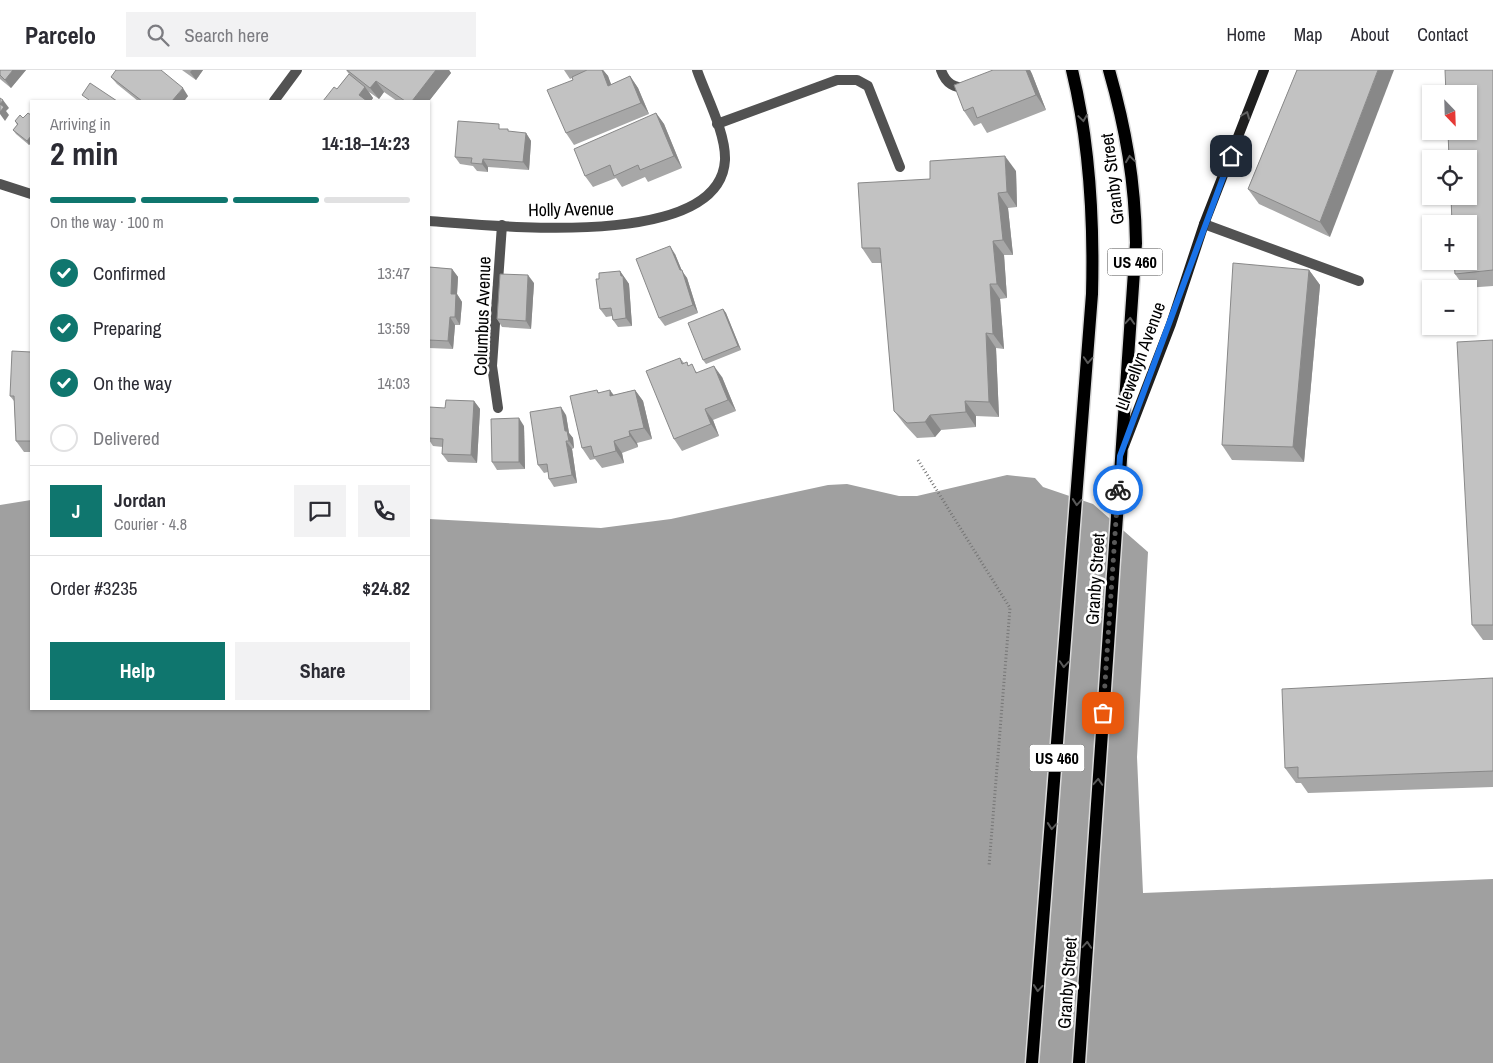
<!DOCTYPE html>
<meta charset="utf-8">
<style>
:root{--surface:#fff;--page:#f2f2f3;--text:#2b2b33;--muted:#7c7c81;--line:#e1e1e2;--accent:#0f766e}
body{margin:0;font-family:"Archivo Narrow",sans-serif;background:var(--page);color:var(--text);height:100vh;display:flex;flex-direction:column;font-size:19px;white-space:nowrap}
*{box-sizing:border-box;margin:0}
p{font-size:16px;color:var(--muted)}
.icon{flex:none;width:28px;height:28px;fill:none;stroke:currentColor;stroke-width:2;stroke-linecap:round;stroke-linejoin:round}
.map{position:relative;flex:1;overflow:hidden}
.details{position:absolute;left:30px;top:30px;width:400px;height:610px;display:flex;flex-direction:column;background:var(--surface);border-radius:0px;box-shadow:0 1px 4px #0004}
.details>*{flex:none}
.needle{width:32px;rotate:157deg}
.buttons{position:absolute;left:1422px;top:15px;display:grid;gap:10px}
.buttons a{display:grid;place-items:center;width:55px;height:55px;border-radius:0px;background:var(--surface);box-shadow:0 1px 4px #0004;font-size:25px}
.pin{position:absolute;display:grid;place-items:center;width:42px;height:42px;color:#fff;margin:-21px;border-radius:10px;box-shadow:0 2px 8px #0006}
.courier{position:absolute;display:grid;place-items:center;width:50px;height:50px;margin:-25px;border:4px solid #1a73e8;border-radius:50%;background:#fff;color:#222;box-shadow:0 1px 6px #0007}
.overview em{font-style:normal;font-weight:700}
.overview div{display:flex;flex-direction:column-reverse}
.overview{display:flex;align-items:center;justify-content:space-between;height:85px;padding:0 20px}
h1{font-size:32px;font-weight:700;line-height:38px}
.bar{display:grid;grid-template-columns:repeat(4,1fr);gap:8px 5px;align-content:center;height:60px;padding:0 20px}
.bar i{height:6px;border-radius:4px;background:var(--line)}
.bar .on{background:var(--accent)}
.bar p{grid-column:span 4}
.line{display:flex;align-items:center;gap:12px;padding:0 20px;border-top:1px solid var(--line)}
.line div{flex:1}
.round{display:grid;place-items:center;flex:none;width:52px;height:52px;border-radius:0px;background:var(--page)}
ol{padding:0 20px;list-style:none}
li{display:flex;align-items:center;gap:15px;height:55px}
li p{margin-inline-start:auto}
li .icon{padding:5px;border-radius:50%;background:var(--accent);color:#fff;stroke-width:4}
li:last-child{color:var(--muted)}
li i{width:28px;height:28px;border:2px solid var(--line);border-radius:50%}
.cta{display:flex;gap:10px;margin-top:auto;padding:10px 20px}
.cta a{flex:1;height:58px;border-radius:0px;background:var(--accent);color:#fff;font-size:20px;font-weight:700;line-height:58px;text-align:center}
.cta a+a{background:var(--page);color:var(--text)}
header{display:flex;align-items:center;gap:30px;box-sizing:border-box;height:70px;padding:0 25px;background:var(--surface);border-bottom:1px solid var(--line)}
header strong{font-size:24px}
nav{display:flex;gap:28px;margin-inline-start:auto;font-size:18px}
.search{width:350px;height:45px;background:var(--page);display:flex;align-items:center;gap:12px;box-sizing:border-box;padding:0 18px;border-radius:0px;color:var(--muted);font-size:19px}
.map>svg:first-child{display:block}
.water{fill:#a0a0a0}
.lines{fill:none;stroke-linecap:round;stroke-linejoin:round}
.primary-casing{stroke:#dbdbdb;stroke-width:15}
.path{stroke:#747474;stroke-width:3;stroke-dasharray:1 2.5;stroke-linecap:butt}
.lane{stroke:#525252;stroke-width:10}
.street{stroke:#525252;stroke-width:10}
.secondary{stroke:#1f1f1f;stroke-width:10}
.primary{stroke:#000;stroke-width:12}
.wall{fill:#a7a7a7}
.shaded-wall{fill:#888}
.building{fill:#c2c2c2;stroke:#888}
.oneway{stroke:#626262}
.oneway2{stroke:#595959}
.done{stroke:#595959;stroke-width:5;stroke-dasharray:0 9}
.route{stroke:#1a73e8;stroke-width:6}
.labels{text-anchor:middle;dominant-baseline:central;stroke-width:5;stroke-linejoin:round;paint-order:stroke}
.shield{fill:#fff;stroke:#4c4c4c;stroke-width:1}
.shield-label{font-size:16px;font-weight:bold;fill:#000}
.street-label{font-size:18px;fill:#000;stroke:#fff}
</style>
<header>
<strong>Parcelo</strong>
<div class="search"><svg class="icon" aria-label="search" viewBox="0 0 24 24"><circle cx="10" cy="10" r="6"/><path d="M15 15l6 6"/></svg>Search here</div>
<nav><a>Home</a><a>Map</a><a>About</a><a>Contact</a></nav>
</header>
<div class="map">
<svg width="1493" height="993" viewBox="0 0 1493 993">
<rect width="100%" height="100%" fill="#fff"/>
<!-- water -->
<polygon class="water" points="1007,405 1035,408 1043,417 1093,434 1148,482 1137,687 1143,823 1493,809 1493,993 0,993 0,435 31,430 31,639 429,639 429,449 601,458 671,449 828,415 847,414 899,426 917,426"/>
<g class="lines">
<defs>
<g id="primary">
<path d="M1032,993L1092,224C1094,148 1090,74 1072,0"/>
<path d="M1079,993L1136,173C1135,112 1126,59 1109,0"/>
</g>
</defs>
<!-- primary casing -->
<use href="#primary" class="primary-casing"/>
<!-- path -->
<polyline class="path" points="918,390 1010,538 989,796"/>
<!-- lane -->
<g class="lane">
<path d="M941,0C946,14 954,18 968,18"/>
<polyline points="717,54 837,10 857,10 868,16 900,97"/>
<polyline points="1204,154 1359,211"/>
<polyline points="498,338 492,296 502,155"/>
</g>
<!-- street -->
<g class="street">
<polyline points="274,31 297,0"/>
<polyline points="0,114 31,124"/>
<path d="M429,151C490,155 720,182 725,90C726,63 706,26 697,0"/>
</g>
<!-- secondary -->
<polyline class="secondary" points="1124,376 1171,254 1204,154 1264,0"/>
<!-- primary -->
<use href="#primary" class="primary"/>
</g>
<!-- wall -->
<g class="wall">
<polygon points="0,0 26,0 11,18 0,9"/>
<polygon points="182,0 203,0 196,10"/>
<polygon points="346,0 449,0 451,3 429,31 397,31 384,22 379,29 369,22 373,28 371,31 323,31 337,19 349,4"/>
<polygon points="564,0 603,0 608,6 611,15 630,6 638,18 649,44 574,75 566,63 573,10 572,8 570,9"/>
<polygon points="993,0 1030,0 1032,4 1046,40 987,63 981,53 974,56 964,41"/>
<polygon points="1297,0 1330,167 1259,134 1248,119"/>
<polygon points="1493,0 1493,216 1465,218 1455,204"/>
<polygon points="111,7 188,26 184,31 138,31 117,14"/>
<polygon points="656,43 664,54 682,98 648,112 645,107 622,117 616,108 593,117 585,106"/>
<polygon points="31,45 31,73 29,75 16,64 13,60 17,55 15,51"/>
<polygon points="502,59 510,62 526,63 531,71 529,100 488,97 488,102 477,101 473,96 460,94 455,87"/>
<polygon points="1016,101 1017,137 1008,138 1013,185 1004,185 1007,228 1000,229 1004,279 996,278 999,347 976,346 976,357 941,360 935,367 917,368 905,355 894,341 882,193 872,193 862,178 930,109"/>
<polygon points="675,184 682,201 687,208 698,243 665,256 659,248"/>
<polygon points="429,197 452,199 458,207 457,224 462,232 460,255 455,255 453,279 429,278"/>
<polygon points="1309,200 1320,215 1304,392 1232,390 1222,375"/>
<polygon points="620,201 629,214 632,256 618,257 613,250 612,246 606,247 600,239 599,209"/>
<polygon points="534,213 531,259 502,257 497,249"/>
<polygon points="723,239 726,243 741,280 706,294 703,290"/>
<polygon points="1493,270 1493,570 1483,570 1472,555"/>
<polygon points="31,282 31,382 24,382 16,371 14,331 10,326"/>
<polygon points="680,288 684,293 689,296 698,303 722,307 736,341 713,350 719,366 682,381 674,369"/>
<polygon points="597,320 599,323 614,325 635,320 643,331 652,369 637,373 638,377 622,383 624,393 602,398 595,389 590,390 582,378"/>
<polygon points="474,331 480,339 477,393 448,392 442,384 443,377 433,376 429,370 429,344 445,338"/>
<polygon points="566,345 569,363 573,368 574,378 572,379 577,413 554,417 549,409 548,402 544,403 538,395"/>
<polygon points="524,356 525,399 497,400 492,392"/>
<polygon points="1493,608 1493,717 1308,723 1301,713 1296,713 1285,698"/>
</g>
<!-- shaded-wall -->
<g class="shaded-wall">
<polygon points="13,0 26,0 11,18 5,10"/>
<polygon points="192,0 203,0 196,10 190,2"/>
<polygon points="436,0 449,0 451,3 429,31 412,31"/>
<polygon points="602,0 603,0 608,6 616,27 608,16"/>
<polygon points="1026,0 1030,0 1032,4 1046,40 1036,25"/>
<polygon points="1378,0 1394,0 1330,167 1320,152"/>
<polygon points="630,6 638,18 649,44 641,33"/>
<polygon points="376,11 384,22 379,29 370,18"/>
<polygon points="365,17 373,28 371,31 363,31 359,25"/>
<polygon points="183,18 188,26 184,31 172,31"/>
<polygon points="3,30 9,38 6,41 9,45 5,51 0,44 0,34"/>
<polygon points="656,43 664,54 682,98 674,86"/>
<polygon points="526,63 531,71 529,100 523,92"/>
<polygon points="31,66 31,73 29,75 27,71"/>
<polygon points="1005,86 1016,101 1017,137 1007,122"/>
<polygon points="483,89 488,97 488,102 482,94"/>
<polygon points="998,123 1008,138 1013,185 1003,170"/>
<polygon points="993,171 1004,185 1007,228 997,214"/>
<polygon points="670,176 675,184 682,201 687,208 698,243 693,235"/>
<polygon points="452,199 458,207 457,224 462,232 460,255 455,247 451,224"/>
<polygon points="1309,200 1320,215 1304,392 1293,377"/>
<polygon points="620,201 629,214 632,256 626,248"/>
<polygon points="528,205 534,213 531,259 526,251"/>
<polygon points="990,214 1000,229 1004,279 993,264"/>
<polygon points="723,239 726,243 741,280 738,276"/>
<polygon points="450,247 455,255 453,279 448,271"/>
<polygon points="986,263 996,278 999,347 989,332"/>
<polygon points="714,296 722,307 736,341 728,330"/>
<polygon points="610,320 618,331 610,326"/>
<polygon points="635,320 643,331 652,369 644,358"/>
<polygon points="474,331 480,339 477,393 471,385"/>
<polygon points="965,331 976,346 976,357 966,342"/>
<polygon points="561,337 566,345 569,363 573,368 574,378 569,371 565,361"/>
<polygon points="705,339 713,350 719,366 711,354"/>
<polygon points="930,345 941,360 935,367 925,352"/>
<polygon points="519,348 524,356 525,399 519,392"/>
<polygon points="629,361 637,373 638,377 630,366"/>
<polygon points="566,371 572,379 577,413 572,405"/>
<polygon points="614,371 622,383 624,393 616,381"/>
</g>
<!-- building -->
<g class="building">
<polygon points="0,0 13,0 5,10 0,5"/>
<polygon points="116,0 161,0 183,18 172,31 142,31 111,7"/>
<polygon points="347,0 436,0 412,31 405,31 376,11 370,18"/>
<polygon points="587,0 602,0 608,16 630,6 641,33 566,63 547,20 573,10 572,7"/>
<polygon points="993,0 1026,0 1036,25 977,48 973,37 964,41 954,15"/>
<polygon points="1297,0 1378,0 1320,152 1248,119"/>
<polygon points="1445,0 1493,0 1493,200 1455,204 1454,191 1469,191 1469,154 1452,154 1451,126 1469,126 1469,89 1449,89 1448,61 1469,61 1469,24 1446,24"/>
<polygon points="349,4 365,17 359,25 367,31 323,31 334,17 337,19"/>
<polygon points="90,13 117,31 88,31 89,30 82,25"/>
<polygon points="0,28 3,30 0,34 4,37 0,42"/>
<polygon points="28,43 31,45 31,66 27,71 13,60 18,54 15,51 20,45 23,48"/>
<polygon points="656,43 674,86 640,100 638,95 614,106 610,95 585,106 574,79"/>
<polygon points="458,51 499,54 499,59 508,59 508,61 526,63 523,92 483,89 482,94 471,93 472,88 455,87"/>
<polygon points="1005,86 1007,122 998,123 1003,170 993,171 997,214 990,214 993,264 986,263 989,332 965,331 966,342 930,345 925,352 907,353 894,341 880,178 862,178 858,113 930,109 930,91"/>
<polygon points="670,176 680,200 682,200 693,235 659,248 636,189"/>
<polygon points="1233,193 1309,200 1293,377 1222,375"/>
<polygon points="429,197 452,199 451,224 456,224 455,247 450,247 448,271 429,270"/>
<polygon points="620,201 621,206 623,206 626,248 613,250 611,238 600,239 596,209 599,209 599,203"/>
<polygon points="500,204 528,205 526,251 497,249"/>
<polygon points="723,239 738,276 703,290 688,253"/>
<polygon points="1493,270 1493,555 1472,555 1457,272"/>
<polygon points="12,281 31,282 31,371 16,371 14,326 10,326"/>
<polygon points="680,288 682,294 687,292 688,296 692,294 696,303 714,296 728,330 705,339 711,354 674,369 646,301"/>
<polygon points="597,320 598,323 610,320 610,326 635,320 644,358 629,361 630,366 614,371 616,381 594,387 591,376 582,378 570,326"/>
<polygon points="446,330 474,331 471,385 442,384 443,369 429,368 429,337 445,338"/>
<polygon points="561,337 565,361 567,361 569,371 566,371 572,405 549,409 547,394 538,395 530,342"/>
<polygon points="519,348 519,392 492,392 491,349"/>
<polygon points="1493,608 1493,701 1298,708 1298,697 1285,698 1282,619"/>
</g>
<!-- one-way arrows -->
<defs><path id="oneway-chevron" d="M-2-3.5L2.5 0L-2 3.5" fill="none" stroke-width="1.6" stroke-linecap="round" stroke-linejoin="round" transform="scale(1.25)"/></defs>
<use class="oneway" href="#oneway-chevron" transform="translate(1246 45) rotate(-69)"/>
<g class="oneway2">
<use href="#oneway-chevron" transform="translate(1083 48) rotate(82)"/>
<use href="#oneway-chevron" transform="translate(1130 89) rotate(-98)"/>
<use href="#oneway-chevron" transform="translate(1130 251) rotate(-86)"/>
<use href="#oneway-chevron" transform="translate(1088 290) rotate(94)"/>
<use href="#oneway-chevron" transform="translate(1077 432) rotate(95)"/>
<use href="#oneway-chevron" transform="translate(1064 594) rotate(94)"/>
<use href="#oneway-chevron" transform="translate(1098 712) rotate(-86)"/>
<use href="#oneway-chevron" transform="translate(1052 756) rotate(95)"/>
<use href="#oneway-chevron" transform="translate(1087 875) rotate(-86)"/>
<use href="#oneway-chevron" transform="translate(1038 918) rotate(95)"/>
</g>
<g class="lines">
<!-- done -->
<polyline class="done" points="1103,643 1118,420"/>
<!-- route -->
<polyline class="route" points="1118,420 1120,386 1231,86"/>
</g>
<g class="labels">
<!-- shield labels -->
<g class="shield">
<rect x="1107.5" y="178.5" width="55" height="27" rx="4"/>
<rect x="1029.5" y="674.5" width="55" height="27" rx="4"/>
</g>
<g class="shield-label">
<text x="1135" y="192">US 460</text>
<text x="1057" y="688">US 460</text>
</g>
<!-- street labels -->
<g class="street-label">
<text transform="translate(1112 109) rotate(-97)">Granby Street</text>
<text transform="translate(571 139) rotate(-1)">Holly Avenue</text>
<text transform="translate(482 246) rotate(-88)">Columbus Avenue</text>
<text transform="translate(1140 286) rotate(-70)">Llewellyn Avenue</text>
<text transform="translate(1095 509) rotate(-86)">Granby Street</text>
<text transform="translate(1067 913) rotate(-86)">Granby Street</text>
</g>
</g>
</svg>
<div class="buttons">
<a><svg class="needle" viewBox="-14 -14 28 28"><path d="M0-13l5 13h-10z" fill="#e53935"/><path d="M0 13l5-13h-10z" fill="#7c7c81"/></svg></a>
<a><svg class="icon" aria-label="locate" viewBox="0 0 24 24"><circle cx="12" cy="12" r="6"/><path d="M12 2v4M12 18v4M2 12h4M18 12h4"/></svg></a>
<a>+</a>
<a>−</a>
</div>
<div class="pin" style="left:1103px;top:643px;background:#ea580c"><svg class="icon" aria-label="bag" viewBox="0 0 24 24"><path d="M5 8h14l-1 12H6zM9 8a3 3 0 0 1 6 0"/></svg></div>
<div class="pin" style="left:1231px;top:86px;background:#1f2937"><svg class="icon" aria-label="home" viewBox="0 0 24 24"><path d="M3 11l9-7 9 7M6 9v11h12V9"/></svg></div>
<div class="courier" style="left:1118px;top:420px"><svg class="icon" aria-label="bike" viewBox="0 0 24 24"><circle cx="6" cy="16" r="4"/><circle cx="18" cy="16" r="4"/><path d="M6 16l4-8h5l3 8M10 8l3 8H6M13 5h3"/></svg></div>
<section class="details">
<div class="overview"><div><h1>2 min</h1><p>Arriving in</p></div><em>14:18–14:23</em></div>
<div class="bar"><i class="on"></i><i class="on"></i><i class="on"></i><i></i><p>On the way · 100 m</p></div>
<ol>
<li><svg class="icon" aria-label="check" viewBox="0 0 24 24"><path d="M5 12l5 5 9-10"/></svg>Confirmed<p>13:47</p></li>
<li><svg class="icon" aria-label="check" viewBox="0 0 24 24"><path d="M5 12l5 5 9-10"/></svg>Preparing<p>13:59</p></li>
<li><svg class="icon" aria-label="check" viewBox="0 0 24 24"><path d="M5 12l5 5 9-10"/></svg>On the way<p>14:03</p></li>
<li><i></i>Delivered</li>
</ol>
<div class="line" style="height:90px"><b class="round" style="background:var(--accent);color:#fff">J</b><div><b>Jordan</b><p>Courier · 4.8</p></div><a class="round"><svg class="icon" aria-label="chat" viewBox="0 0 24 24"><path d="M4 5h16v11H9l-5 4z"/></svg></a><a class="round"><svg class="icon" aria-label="phone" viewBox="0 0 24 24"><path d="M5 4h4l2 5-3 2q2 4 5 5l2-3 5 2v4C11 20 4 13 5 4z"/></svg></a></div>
<div class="line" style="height:65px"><div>Order #3235</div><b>$24.82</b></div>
<div class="cta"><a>Help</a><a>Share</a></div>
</section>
</div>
